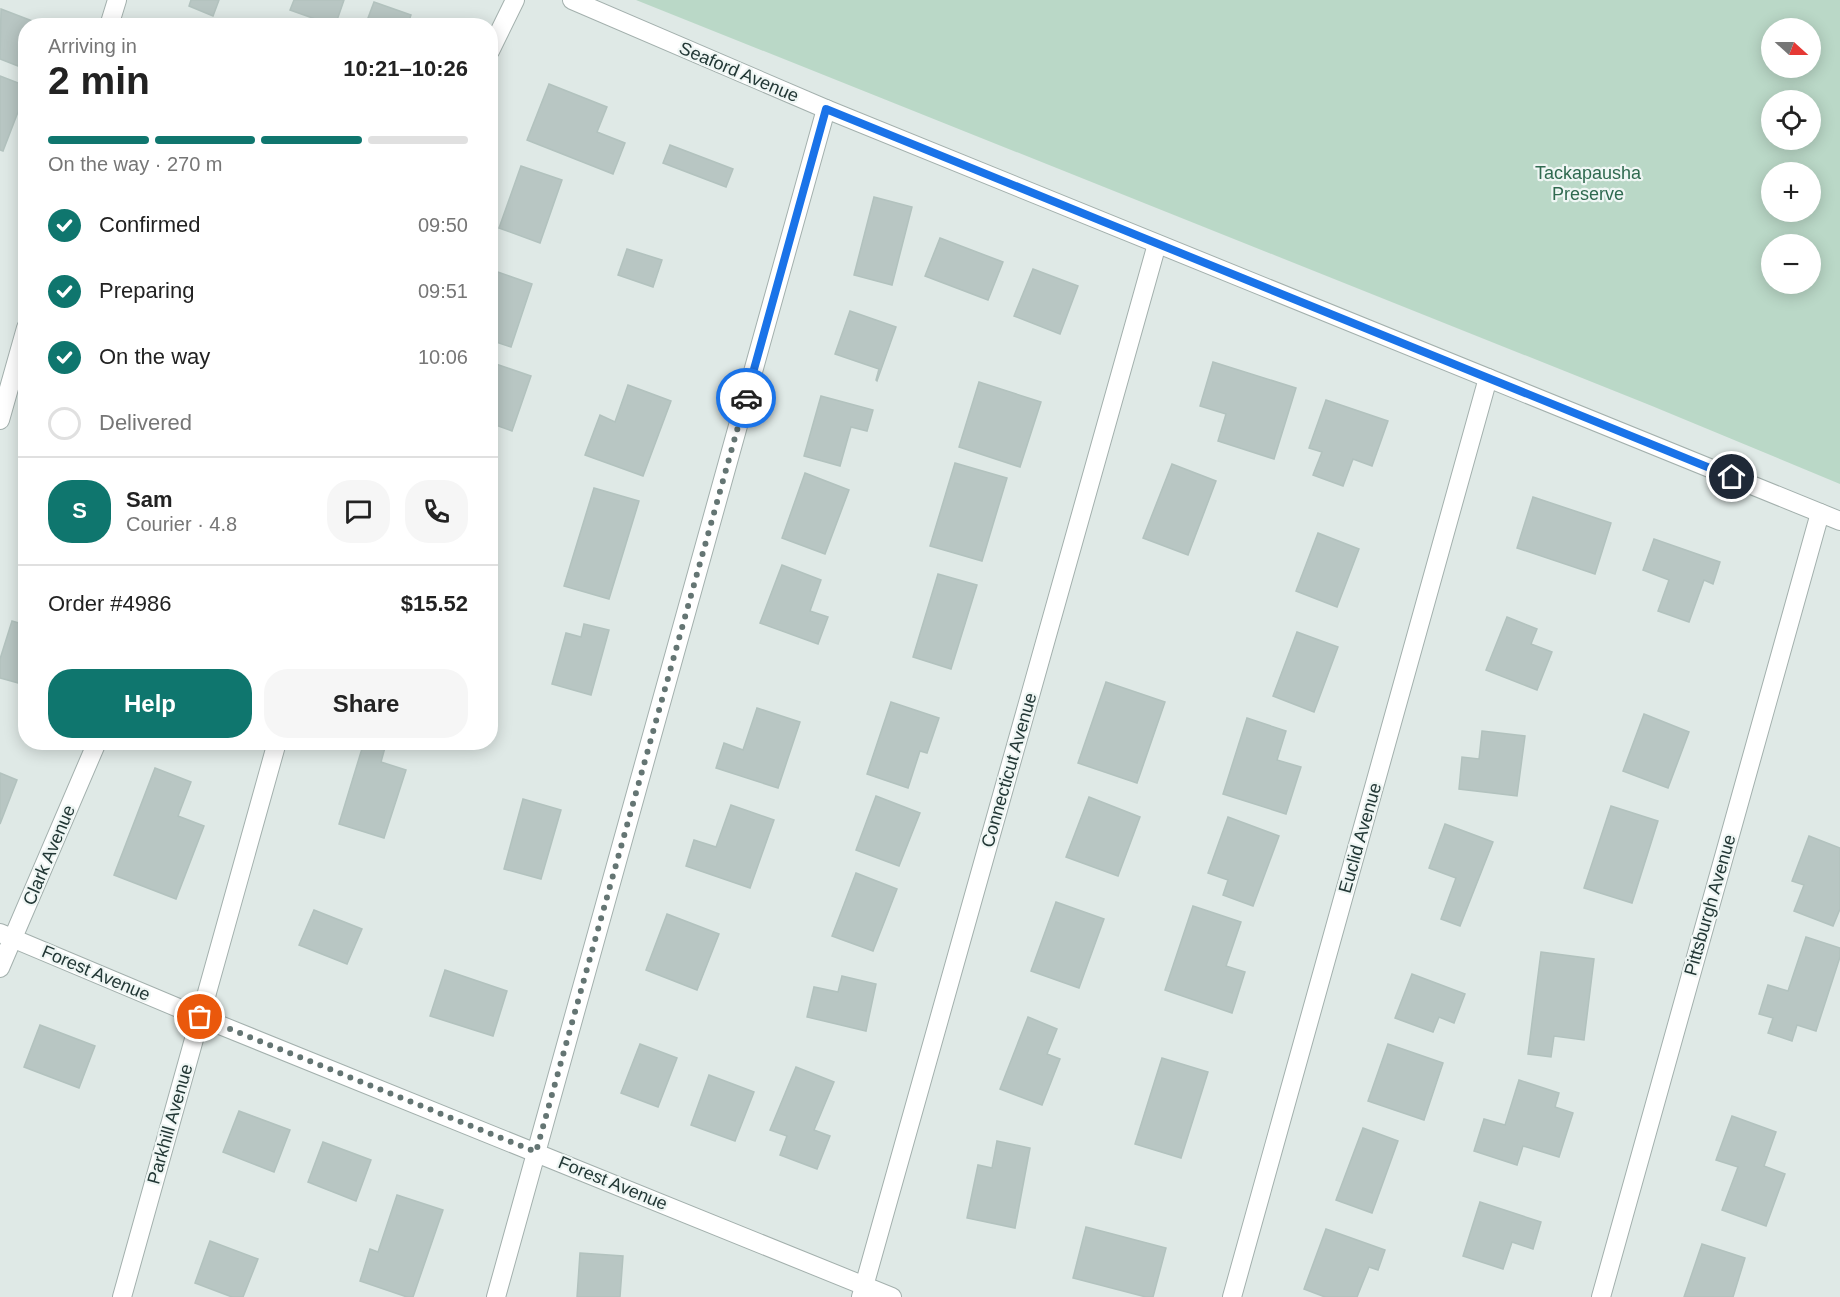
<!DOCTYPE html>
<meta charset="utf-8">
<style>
:root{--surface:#fff;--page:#f6f6f6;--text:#222;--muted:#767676;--line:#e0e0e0;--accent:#0f766e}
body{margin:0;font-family:Helvetica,sans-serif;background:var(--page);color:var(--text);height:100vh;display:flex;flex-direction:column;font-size:22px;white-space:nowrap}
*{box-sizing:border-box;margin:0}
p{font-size:20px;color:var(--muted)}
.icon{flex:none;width:33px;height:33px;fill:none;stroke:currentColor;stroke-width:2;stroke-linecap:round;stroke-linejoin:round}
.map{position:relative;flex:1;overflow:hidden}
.panel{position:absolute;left:18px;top:18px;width:480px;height:732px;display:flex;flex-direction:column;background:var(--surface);border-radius:24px;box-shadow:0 3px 15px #0003}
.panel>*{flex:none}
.needle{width:39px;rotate:111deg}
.controls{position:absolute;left:1761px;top:18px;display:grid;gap:12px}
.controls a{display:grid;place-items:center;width:60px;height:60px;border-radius:50%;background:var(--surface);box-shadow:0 3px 15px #0003;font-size:30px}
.pin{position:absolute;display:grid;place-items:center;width:51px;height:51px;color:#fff;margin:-26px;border:3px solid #fff;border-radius:50%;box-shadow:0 2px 6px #0007}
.courier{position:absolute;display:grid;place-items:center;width:60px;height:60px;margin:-30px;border:4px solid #1a73e8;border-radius:50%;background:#fff;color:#222;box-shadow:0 2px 8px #0007}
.overview em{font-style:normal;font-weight:800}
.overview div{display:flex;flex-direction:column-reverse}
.overview{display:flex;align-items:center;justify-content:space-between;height:102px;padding:0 30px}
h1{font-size:39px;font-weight:800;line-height:45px}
.bar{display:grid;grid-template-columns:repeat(4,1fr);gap:9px 6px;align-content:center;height:72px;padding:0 30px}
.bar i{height:8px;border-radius:4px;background:var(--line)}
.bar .on{background:var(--accent)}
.bar p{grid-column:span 4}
.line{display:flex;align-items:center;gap:15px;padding:0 30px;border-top:2px solid var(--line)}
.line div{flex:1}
.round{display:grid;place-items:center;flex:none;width:63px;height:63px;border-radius:24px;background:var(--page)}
ol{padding:0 30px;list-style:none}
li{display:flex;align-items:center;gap:18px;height:66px}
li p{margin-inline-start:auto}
li .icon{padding:6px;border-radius:50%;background:var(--accent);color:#fff;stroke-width:4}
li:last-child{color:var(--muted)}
li i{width:33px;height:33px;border:3px solid var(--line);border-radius:50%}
.button{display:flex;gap:12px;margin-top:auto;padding:12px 30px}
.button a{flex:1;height:69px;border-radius:24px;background:var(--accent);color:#fff;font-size:24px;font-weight:800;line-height:69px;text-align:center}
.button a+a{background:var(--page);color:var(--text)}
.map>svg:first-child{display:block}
.green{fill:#bad8c7;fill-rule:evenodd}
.building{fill:#b8c6c3;stroke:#b2c2be;stroke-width:1.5}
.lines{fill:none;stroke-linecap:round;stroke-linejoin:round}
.minor-casing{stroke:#a3b0ad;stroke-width:20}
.minor{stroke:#fff;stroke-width:18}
.done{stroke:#647573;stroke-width:6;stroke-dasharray:0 10.8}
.route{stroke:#1a73e8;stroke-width:8}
.labels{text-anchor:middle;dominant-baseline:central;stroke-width:4.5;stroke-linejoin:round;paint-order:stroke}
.street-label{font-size:18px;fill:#223735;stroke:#eff6f4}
.park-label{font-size:18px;fill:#306a50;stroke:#eff6f4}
</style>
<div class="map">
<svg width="1840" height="1297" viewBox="0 0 1840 1297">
<rect width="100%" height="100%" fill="#dfe9e6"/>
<!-- green -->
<path class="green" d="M636,0H1840V484L1652,406ZM1772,28H1810V68H1772ZM1772,100H1810V140H1772ZM1810,172V212H1772V172ZM1772,244H1810V284H1772Z"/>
<!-- building -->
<g class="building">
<polygon points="191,0 219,0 213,16 189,6"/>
<polygon points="294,0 344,0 335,26 290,10"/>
<polygon points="374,2 411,15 407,26 365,26"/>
<polygon points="1,9 35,22 34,26 26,26 26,47 18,66 0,59"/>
<polygon points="0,76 26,86 26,91 3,151 0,150"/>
<polygon points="549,84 607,107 597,132 625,143 613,174 527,140"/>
<polygon points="670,145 733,169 726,187 663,163"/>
<polygon points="521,166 562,180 540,243 499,228"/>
<polygon points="874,197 912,207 892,285 854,275"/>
<polygon points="940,238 1003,262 988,300 925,276"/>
<polygon points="627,249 662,260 653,287 618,275"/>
<polygon points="1033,269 1078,286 1060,334 1014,316"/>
<polygon points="492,270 532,284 511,347 490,340"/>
<polygon points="850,311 896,327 877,381 876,380 879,369 835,354"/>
<polygon points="490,362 531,376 512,431 490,423"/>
<polygon points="1213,362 1296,388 1274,459 1218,441 1226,414 1200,406"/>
<polygon points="979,382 1041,402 1020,467 959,447"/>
<polygon points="628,385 671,401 643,476 585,455 600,415 615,422"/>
<polygon points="821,396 873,410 867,431 851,427 840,466 804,456"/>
<polygon points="1326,400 1388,421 1372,466 1353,459 1343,486 1313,475 1322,452 1309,448"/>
<polygon points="955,463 1007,478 982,561 930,546"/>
<polygon points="1172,464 1216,481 1188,555 1143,538"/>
<polygon points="805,473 849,490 825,554 782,538"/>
<polygon points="594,488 639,501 609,599 564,586"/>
<polygon points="1533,497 1611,523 1595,574 1517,548"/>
<polygon points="1318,533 1359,549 1337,607 1296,591"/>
<polygon points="1654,539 1720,562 1713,584 1704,580 1689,622 1658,611 1669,580 1643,570"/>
<polygon points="782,565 821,580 810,611 828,617 818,644 760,623"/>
<polygon points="938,574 977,585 951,669 913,657"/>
<polygon points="1507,617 1537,629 1531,644 1552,652 1537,690 1486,670"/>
<polygon points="12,621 26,625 26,673 22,684 0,678 0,659"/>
<polygon points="584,624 609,630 591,695 552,684 566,633 581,637"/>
<polygon points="1297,632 1338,647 1314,712 1273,696"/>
<polygon points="1106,682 1165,702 1137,783 1078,763"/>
<polygon points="891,702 939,718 927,753 920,751 908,788 867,774"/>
<polygon points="757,708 800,722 778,788 716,768 724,743 743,750"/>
<polygon points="1644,714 1689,732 1668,788 1623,771"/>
<polygon points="1247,718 1286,731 1277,760 1301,767 1286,814 1223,794"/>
<polygon points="1482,731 1525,736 1517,796 1459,789 1462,757 1479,759"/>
<polygon points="364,742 386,744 381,762 406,770 384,838 339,824"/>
<polygon points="155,768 191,782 178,816 204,826 176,899 114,875"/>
<polygon points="0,773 17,780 0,824"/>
<polygon points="876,796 920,813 899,866 856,850"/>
<polygon points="1089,797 1140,817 1118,876 1066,857"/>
<polygon points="523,799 561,810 541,879 504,869"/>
<polygon points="731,805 774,820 750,888 686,866 694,840 716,847"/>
<polygon points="1611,806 1658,821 1632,903 1584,888"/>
<polygon points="1228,817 1279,836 1253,906 1223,895 1228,880 1208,873"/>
<polygon points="1445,824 1493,842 1460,926 1441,919 1456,878 1429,868"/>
<polygon points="1809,836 1840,848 1840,909 1833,926 1794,911 1804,885 1792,881"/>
<polygon points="856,873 897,889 873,951 832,936"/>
<polygon points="1056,902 1104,919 1079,988 1031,971"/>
<polygon points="1193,906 1241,922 1226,966 1245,972 1232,1013 1165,990"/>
<polygon points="314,910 362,929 347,964 299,945"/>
<polygon points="667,914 719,934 697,990 646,970"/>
<polygon points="1806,937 1840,948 1840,957 1816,1031 1797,1025 1792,1041 1768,1033 1773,1018 1759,1014 1768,985 1788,991"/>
<polygon points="1541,952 1594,959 1584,1040 1554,1036 1551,1057 1528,1054"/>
<polygon points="445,970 507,991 493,1036 430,1016"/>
<polygon points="1412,974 1465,994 1454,1023 1439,1017 1433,1032 1395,1018"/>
<polygon points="842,976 876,984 866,1031 807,1017 814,987 838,992"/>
<polygon points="1028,1017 1057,1029 1047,1054 1060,1059 1042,1105 1000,1089"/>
<polygon points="40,1025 95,1046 79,1088 24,1067"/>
<polygon points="640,1044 677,1058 658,1107 621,1093"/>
<polygon points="1388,1044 1443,1063 1424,1120 1368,1101"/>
<polygon points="1162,1058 1208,1072 1181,1158 1135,1144"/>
<polygon points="796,1067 834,1082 814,1130 830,1136 817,1169 780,1155 787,1136 770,1130"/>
<polygon points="709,1075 754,1092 735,1141 691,1125"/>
<polygon points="1519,1080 1559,1093 1555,1107 1573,1113 1559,1157 1523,1146 1517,1165 1474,1151 1484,1119 1505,1125"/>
<polygon points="239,1111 290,1130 274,1172 223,1152"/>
<polygon points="1732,1116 1776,1132 1764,1166 1785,1174 1766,1226 1722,1210 1738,1167 1716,1160"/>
<polygon points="1363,1128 1398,1141 1372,1213 1336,1200"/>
<polygon points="997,1141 1030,1148 1015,1228 967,1218 978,1165 992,1168"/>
<polygon points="323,1142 371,1160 356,1201 308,1182"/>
<polygon points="397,1195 443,1210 413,1297 407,1297 360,1281 370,1249 378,1252"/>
<polygon points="1480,1202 1541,1222 1533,1249 1512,1242 1503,1269 1463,1256"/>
<polygon points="1086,1227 1166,1248 1153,1297 1146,1297 1073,1278"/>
<polygon points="1326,1229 1385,1250 1378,1270 1369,1267 1357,1297 1325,1297 1304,1289"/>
<polygon points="210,1241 258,1259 243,1297 232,1297 195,1283"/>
<polygon points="1702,1244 1745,1258 1733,1297 1684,1297"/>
<polygon points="580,1253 623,1256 620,1297 577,1297"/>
</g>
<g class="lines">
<defs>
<g id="minor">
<polyline points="572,0 826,109 1840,521"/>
<polyline points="109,26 117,0"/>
<polyline points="490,51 515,0"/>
<polyline points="0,420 26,328"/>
<polyline points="0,933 200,1017 892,1297"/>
<polyline points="0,968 97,742"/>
<polyline points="122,1297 277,742"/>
<polyline points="496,1297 826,109"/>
<polyline points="861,1297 1157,244"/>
<polyline points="1232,1297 1488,378"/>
<polyline points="1601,1297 1820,513"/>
</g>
</defs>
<!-- minor casing -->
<use href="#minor" class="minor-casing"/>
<!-- minor -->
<use href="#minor" class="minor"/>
</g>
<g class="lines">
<!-- done -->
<polyline class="done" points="200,1017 536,1152 746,398"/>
<!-- route -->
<polyline class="route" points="746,398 826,109 1732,477"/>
</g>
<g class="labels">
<!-- street labels -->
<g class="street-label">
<text transform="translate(739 72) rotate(23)">Seaford Avenue</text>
<text transform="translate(1009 770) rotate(-74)">Connecticut Avenue</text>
<text transform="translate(1360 838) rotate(-74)">Euclid Avenue</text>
<text transform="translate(49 855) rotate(-67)">Clark Avenue</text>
<text transform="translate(1710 905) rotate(-74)">Pittsburgh Avenue</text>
<text transform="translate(96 973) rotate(23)">Forest Avenue</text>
<text transform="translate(170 1124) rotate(-74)">Parkhill Avenue</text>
<text transform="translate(613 1183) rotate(22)">Forest Avenue</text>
</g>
<!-- park labels -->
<g class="park-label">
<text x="1588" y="173">Tackapausha<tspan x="1588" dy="21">Preserve</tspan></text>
</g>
</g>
</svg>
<div class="controls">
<a><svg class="needle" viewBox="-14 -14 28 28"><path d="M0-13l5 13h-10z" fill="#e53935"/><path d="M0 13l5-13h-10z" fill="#767676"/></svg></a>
<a><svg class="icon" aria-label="locate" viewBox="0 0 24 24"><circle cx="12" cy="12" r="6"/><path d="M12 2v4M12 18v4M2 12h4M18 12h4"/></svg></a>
<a>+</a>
<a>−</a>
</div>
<div class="pin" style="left:200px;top:1017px;background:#ea580c"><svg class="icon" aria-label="bag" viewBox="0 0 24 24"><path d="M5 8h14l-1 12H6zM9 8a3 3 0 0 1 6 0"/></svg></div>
<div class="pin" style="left:1732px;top:477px;background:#1f2937"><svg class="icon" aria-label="home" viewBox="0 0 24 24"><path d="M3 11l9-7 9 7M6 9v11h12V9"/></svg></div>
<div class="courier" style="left:746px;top:398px"><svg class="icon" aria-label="car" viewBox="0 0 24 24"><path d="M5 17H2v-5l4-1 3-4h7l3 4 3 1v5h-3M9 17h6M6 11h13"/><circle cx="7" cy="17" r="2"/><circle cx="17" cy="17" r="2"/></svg></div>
<section class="panel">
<div class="overview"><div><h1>2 min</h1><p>Arriving in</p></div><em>10:21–10:26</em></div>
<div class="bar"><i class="on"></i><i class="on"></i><i class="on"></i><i></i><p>On the way · 270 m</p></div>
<ol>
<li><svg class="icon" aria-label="check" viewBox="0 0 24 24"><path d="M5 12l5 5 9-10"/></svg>Confirmed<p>09:50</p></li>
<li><svg class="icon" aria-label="check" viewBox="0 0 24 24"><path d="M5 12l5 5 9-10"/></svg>Preparing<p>09:51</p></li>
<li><svg class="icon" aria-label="check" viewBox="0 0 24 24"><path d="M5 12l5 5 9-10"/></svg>On the way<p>10:06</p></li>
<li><i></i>Delivered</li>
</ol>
<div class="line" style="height:108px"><b class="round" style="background:var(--accent);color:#fff">S</b><div><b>Sam</b><p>Courier · 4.8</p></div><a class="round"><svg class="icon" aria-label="chat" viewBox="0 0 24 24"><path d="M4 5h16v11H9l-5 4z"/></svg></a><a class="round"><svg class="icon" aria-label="phone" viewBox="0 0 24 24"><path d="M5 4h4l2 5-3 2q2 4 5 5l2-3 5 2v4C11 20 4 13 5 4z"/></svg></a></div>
<div class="line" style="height:78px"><div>Order #4986</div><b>$15.52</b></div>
<div class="button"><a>Help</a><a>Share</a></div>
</section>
</div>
